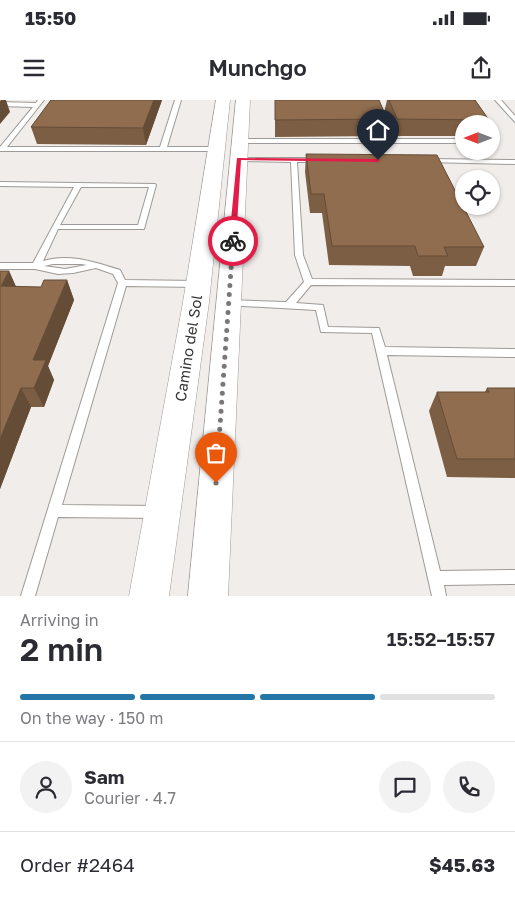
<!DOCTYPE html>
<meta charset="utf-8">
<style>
:root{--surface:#fff;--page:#f2f2f3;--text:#2b2b33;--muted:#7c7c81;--line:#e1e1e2;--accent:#2575a7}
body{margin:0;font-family:"Golos Text",sans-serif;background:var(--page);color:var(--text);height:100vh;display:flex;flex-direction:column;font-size:19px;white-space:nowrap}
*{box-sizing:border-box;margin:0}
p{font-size:16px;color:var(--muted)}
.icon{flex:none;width:28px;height:28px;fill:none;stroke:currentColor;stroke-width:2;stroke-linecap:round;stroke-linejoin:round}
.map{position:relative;height:496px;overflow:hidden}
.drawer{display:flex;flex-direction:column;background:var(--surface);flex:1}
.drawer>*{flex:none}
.needle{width:32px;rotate:270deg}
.buttons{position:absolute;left:455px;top:15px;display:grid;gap:10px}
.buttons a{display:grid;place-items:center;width:45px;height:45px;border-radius:50%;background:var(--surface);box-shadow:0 1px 4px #0004;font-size:25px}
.pin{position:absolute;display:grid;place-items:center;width:42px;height:42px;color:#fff;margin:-51px -21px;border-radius:50% 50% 50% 0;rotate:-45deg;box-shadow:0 0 5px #0007}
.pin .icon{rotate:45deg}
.courier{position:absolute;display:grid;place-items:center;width:50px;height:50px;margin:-25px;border:4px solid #e11d48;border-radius:50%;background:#fff;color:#222;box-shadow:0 1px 6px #0007}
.head em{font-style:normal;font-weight:600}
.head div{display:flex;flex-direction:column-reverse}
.head{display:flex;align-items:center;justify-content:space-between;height:85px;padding:0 20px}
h1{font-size:32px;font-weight:600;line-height:38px}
.bar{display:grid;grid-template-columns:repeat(4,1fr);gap:8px 5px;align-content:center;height:60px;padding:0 20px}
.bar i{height:6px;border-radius:4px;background:var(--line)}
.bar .selected{background:var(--accent)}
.bar p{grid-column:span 4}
.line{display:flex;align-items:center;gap:12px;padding:0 20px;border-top:1px solid var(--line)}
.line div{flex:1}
.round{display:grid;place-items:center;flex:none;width:52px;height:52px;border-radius:26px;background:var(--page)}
.status{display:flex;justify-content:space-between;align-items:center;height:35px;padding:0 25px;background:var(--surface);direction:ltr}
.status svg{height:14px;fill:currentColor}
header{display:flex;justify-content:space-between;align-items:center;height:65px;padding:0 20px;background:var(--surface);font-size:22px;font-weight:600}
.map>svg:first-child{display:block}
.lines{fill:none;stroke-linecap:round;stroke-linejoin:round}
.lane-casing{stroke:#9d9a97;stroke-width:2}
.secondary-casing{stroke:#9d9a97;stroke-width:1}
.lane{fill:#fff;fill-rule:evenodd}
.secondary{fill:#fff;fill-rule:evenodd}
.wall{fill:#7c5e44}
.shaded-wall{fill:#654c37}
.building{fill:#906d4f;stroke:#654c37}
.route{fill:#e11d48}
.done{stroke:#7a7776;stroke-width:5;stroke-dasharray:0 9}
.labels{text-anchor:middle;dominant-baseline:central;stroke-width:5;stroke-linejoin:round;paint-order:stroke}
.street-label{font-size:15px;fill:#3a3837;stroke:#fff}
</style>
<div class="status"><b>15:50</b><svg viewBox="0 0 49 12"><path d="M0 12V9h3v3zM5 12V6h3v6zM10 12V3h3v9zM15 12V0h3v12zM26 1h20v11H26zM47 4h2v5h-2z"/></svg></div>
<header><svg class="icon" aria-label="menu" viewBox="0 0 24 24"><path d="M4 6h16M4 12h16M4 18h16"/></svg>Munchgo<svg class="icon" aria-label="share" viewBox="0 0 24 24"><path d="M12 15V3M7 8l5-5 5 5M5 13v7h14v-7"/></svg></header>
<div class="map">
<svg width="515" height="496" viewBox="0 0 515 496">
<rect width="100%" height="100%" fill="#f1edea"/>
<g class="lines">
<defs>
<g id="lane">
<polygon points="38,0 44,0 7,47 160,47 175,0 181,0 167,47 218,47 221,49 218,51 0,51 0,47 33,7 0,6 0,2 36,3"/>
<polygon points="372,0 378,0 393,39 464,39 464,43 240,43 237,41 240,39 387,39"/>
<polygon points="495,0 501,0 515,16 515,22"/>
<polygon points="491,35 496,40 496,42 491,43"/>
<polygon points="237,58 319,58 322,60 319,62 297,62 303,155 312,179 515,180 515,186 311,185 296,203 323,205 328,227 379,228 385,247 515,249 515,257 387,255 440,471 515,470 515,484 444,485 446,496 432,496 372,233 321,232 316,210 226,205 224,203 229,200 286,202 304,182 295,155 291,62 239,61 236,59"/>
<polygon points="429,59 515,60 515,64 427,62 426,61"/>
<path d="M0,82L155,84L156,85L144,129H58L43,161C69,153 95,162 120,170L125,180L198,181L202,184L198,187L126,186L62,405L158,406L163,408L165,412L163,416L158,418L58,417L35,496H21L118,183L113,174L96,168L73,173L58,174L35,169H0V163H33L74,87L0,86ZM81,87H149L138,125H60ZM53,164H81L87,165L65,169L44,166Z"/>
</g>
<g id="secondary">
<polygon points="216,0 230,0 209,202 169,496 129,496 183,202"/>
<polygon points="236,0 250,0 228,496 188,496"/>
</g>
</defs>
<!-- lane casing -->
<use href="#lane" class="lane-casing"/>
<!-- secondary casing -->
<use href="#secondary" class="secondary-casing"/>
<!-- lane -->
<use href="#lane" class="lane"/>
<!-- secondary -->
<use href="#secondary" class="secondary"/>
</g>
<!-- wall -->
<g class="wall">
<polygon points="51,0 162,0 146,45 37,44 31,27"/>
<polygon points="275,0 387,19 384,36 275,37"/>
<polygon points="387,0 475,0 489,20 488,24 464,24 464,36 394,36 384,13"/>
<polygon points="306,54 484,147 476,166 445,166 442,176 413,176 410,166 329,165 322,113 310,113 305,72"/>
<polygon points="9,171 16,187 41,187 67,180 74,200 48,266 54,280 44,307 31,307 0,389"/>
<polygon points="487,288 515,288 515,378 447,377 429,311 437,292 485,292"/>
</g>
<!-- shaded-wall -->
<g class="shaded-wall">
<polygon points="1,0 6,0 10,12 0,24 0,1"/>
<polygon points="154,0 162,0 146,45 143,28"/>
<polygon points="9,171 18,191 1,186"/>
<polygon points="67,180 74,200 48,266 54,280 44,307 34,288 33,260"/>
<polygon points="21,288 31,307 0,389 0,339"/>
</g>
<!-- building -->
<g class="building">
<polygon points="51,0 154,0 143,28 31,27"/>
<polygon points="275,0 379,0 387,19 275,20"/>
<polygon points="389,0 475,0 489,20 397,19"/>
<polygon points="306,54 437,55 484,147 444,147 448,156 418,156 415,146 332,146 324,94 311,94"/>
<polygon points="0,171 9,171 1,186 41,187 44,180 67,180 33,260 46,260 34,288 21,288 0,339"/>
<polygon points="487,288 515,288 515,359 457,359 437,292 489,292"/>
</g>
<!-- route -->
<polygon class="route" points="237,58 378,59 380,60 378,62 241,60 236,141 233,143 229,141"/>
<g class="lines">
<!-- done -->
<polyline class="done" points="216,383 233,141"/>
</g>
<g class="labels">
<!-- street labels -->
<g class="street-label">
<text transform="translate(188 248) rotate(-81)">Camino del Sol</text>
</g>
</g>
</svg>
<div class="buttons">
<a><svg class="needle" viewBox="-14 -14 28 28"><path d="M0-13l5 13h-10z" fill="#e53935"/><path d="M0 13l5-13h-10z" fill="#7c7c81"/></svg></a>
<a><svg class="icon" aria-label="locate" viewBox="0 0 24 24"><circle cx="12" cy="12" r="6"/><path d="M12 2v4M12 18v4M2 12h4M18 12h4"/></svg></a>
</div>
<div class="pin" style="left:216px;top:383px;background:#ea580c"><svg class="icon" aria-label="bag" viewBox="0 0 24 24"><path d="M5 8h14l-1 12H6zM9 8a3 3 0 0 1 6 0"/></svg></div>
<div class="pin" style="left:378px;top:60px;background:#1f2937"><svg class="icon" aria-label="home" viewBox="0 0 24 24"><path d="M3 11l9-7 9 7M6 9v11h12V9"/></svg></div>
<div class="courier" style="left:233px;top:141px"><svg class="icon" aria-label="bike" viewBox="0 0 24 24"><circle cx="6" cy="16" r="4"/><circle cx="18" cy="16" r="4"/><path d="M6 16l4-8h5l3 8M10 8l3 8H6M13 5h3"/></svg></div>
</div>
<section class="drawer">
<div class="head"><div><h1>2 min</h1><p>Arriving in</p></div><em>15:52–15:57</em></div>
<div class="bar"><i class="selected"></i><i class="selected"></i><i class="selected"></i><i></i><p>On the way · 150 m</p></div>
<div class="line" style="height:90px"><a class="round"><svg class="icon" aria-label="person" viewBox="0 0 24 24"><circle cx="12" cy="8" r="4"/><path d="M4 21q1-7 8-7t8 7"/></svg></a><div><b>Sam</b><p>Courier · 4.7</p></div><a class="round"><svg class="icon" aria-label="chat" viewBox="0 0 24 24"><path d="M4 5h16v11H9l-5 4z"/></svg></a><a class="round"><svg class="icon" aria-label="phone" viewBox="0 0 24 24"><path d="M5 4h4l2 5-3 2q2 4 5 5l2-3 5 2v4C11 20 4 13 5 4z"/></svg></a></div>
<div class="line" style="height:65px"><div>Order #2464</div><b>$45.63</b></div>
</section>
